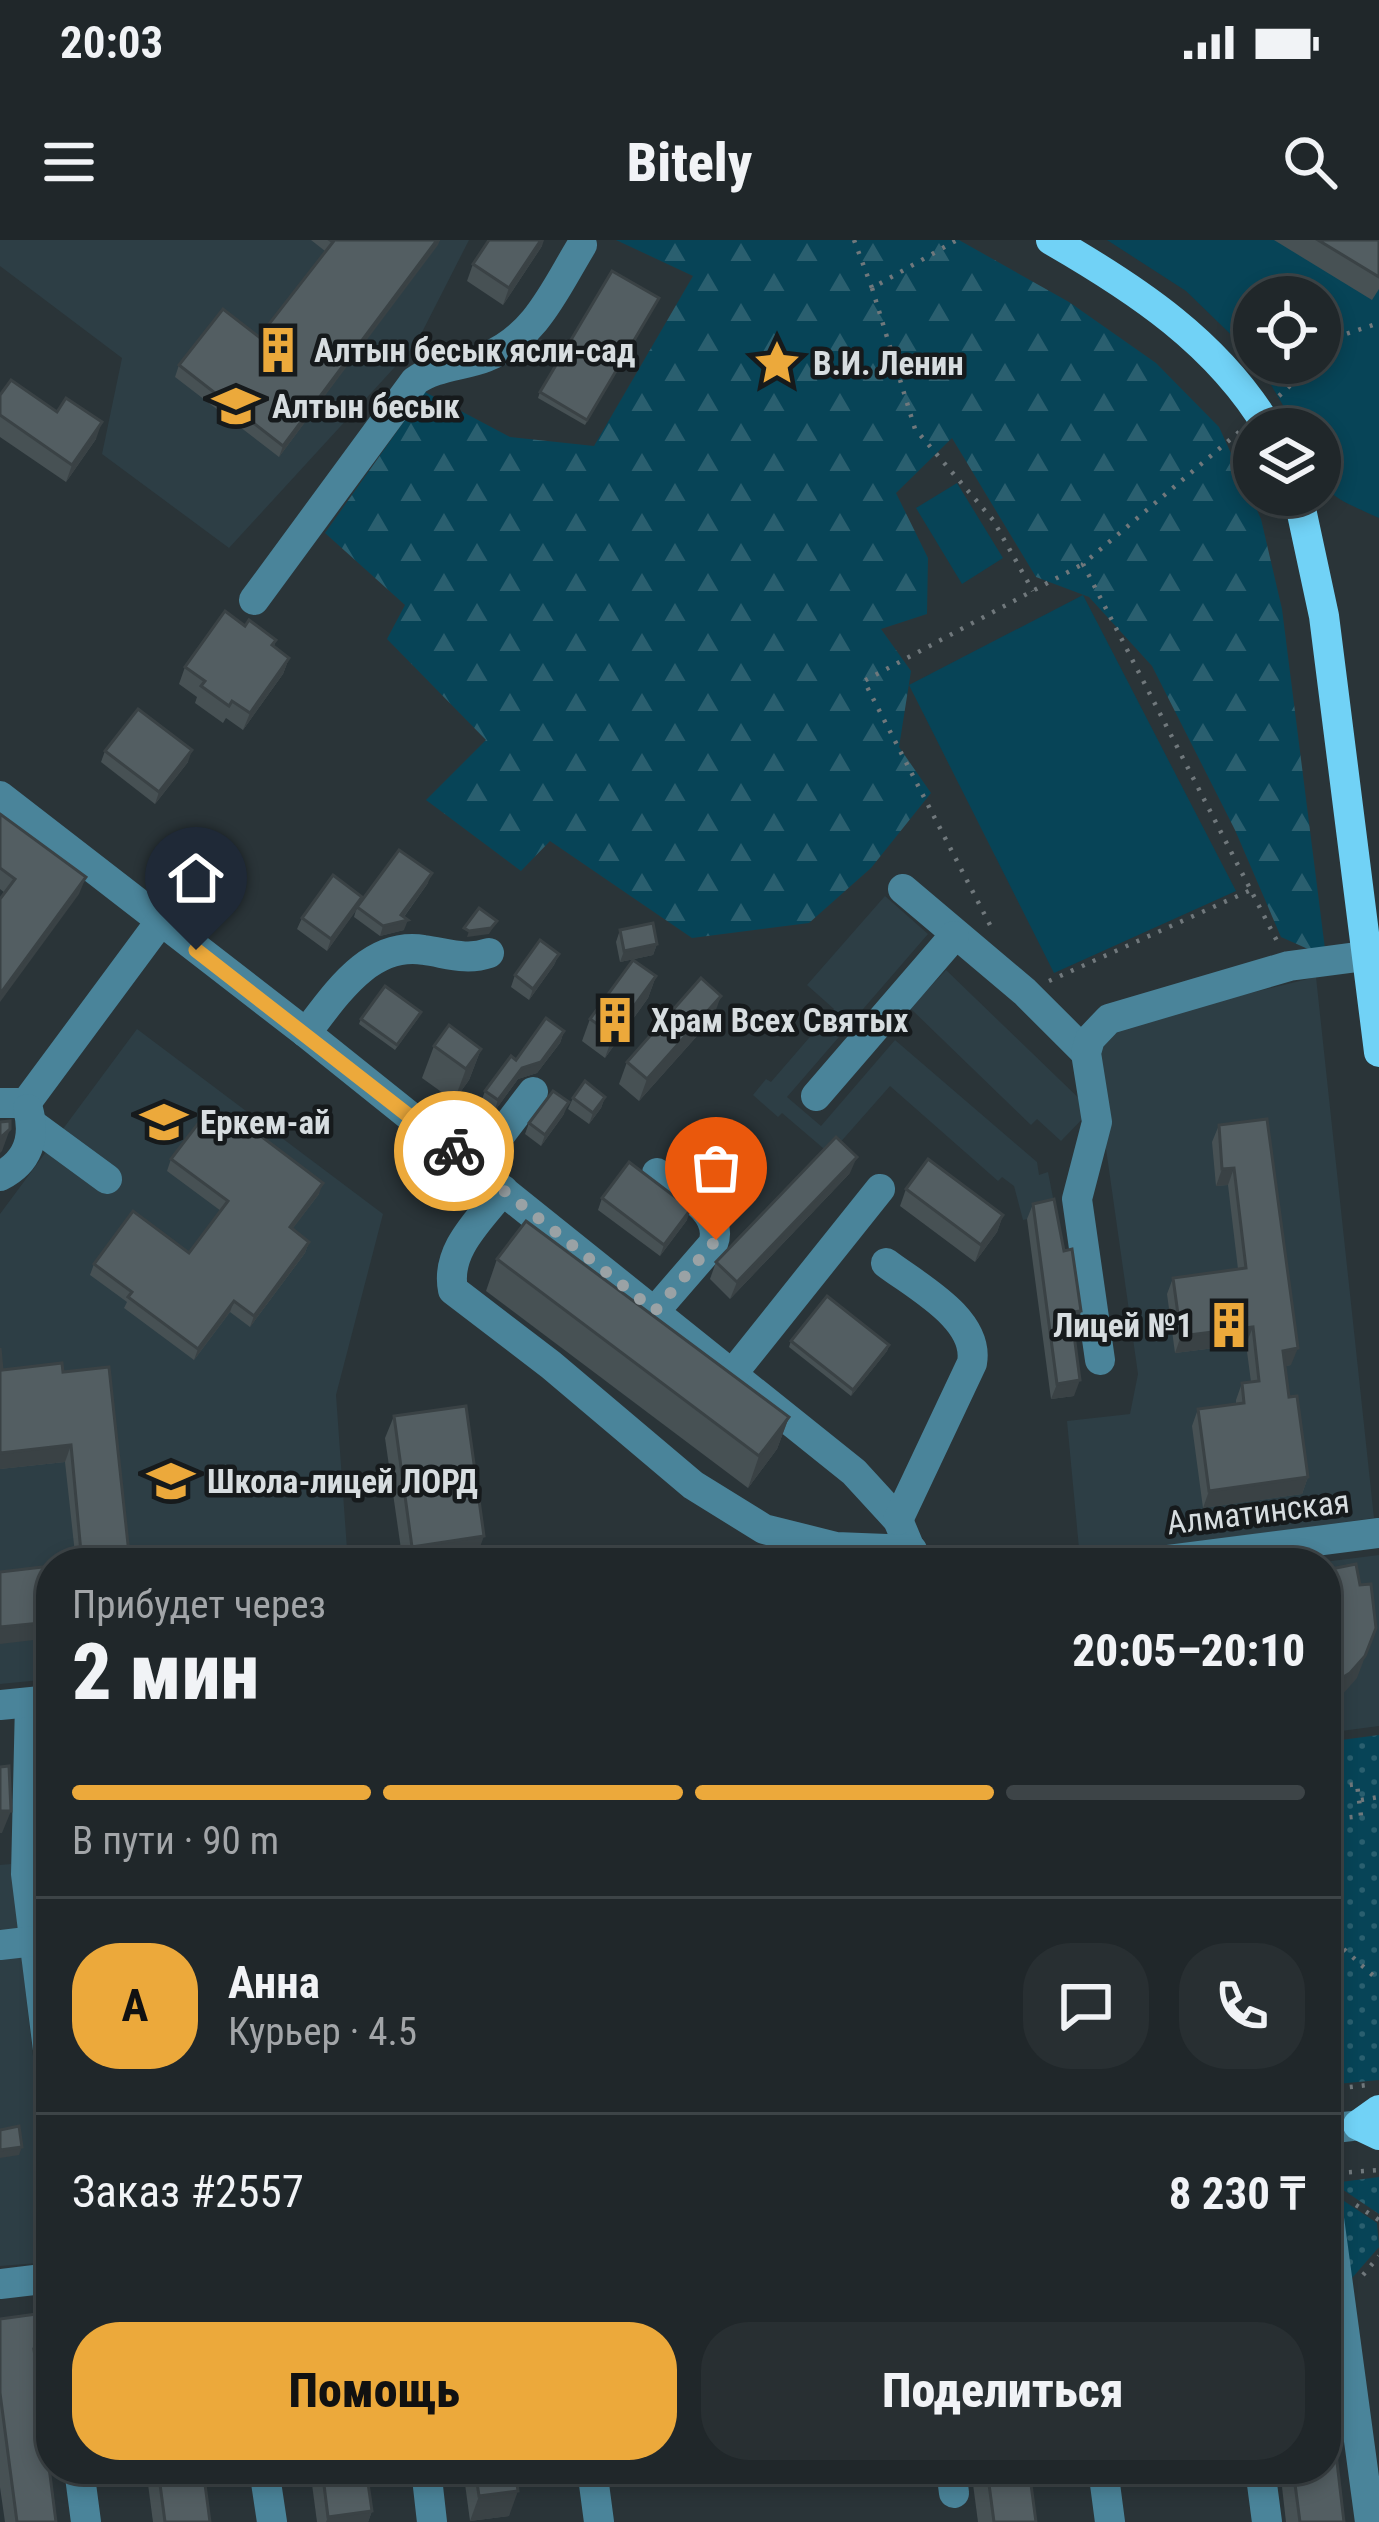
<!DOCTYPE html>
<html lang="ru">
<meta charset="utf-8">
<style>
:root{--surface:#20272a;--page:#282f32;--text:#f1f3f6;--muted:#a2a5a8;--line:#3d4447;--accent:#eca93b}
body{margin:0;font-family:"Roboto Condensed",sans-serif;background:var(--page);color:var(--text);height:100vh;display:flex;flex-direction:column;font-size:45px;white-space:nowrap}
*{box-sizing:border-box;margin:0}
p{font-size:39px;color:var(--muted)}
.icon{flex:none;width:66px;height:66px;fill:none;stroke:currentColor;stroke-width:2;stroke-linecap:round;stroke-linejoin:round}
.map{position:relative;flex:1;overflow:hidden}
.panel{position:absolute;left:36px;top:1308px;width:1305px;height:936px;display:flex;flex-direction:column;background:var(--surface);border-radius:48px;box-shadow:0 6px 18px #0003,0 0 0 3px var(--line)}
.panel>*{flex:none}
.buttons{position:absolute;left:1233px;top:36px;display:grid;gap:24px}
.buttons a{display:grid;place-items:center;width:108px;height:108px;border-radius:50%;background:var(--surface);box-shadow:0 6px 18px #0003,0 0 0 3px var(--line);font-size:60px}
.pin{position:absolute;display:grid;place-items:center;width:102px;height:102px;color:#fff;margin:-123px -51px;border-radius:50% 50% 50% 0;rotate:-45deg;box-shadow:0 0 12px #0007}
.pin .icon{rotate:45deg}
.courier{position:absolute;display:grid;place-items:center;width:120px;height:120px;margin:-60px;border:9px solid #eca93b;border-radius:50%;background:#fff;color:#222;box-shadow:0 3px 15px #0007}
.summary em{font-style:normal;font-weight:800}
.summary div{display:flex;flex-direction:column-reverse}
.summary{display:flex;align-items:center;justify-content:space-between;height:204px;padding:0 36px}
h1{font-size:78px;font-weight:800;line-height:90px}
.bar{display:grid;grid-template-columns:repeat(4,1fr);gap:18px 12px;align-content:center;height:144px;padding:0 36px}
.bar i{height:15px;border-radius:9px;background:var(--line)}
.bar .on{background:var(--accent)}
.bar p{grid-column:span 4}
.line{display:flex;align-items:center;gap:30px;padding:0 36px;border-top:3px solid var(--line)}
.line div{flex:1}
.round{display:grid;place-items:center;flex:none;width:126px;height:126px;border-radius:48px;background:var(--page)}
.primary-button{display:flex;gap:24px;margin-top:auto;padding:24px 36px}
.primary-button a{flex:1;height:138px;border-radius:48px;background:var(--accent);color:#111;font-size:48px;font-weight:800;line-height:138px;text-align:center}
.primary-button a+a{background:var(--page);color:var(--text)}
.status{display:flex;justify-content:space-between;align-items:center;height:84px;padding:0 60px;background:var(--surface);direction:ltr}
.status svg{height:33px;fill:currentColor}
header{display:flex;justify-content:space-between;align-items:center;height:156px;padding:0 36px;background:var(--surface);font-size:54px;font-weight:800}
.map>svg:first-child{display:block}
.built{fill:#2d3e45}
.grass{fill:url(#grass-dots)}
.forest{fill:url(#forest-firs)}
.pitch{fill:#074457}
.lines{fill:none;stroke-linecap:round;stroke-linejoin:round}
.path{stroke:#70787c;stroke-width:4.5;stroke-dasharray:3 9;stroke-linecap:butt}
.minor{stroke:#4a849a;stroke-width:30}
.major{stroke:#71d2f6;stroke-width:30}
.wall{fill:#475154}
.shaded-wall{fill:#3a4245}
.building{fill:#535e62;stroke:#3a4245;stroke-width:3}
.done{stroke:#9aa2a5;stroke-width:12;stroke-dasharray:0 21.6}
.route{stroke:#eca93b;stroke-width:15}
.labels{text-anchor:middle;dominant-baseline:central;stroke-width:9;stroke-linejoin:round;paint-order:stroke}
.poi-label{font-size:33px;font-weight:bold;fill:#d7dde0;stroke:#161a1c;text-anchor:start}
.street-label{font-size:33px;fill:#d7dde0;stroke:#161a1c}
</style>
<div class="status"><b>20:03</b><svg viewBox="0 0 49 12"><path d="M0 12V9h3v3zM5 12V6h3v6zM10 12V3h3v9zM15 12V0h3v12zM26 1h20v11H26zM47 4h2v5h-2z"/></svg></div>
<header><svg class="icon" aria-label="menu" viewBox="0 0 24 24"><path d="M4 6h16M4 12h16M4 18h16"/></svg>Bitely<svg class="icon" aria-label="search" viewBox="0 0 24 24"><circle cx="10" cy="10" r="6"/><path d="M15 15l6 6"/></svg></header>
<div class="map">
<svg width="1379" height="2282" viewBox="0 0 1379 2282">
<defs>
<pattern id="grass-dots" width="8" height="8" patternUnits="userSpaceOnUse" patternTransform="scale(3)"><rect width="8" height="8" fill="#074457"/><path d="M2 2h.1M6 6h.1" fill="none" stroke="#2a5f6f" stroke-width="1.8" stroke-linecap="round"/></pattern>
<pattern id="forest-firs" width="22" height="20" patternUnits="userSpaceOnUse" patternTransform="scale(3)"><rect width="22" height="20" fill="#074457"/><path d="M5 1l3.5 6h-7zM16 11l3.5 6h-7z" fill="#2a5f6f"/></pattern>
</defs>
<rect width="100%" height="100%" fill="#2a3438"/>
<!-- built -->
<g class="built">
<polygon points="0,0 469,0 416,104 229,308 102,214 122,118 0,26"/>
<polygon points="885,656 928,694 787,857 821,886 895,800 1037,922 1039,935 1048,932 1056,973 1023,980 1014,946 1002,937 998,941 890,846 830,914 782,873 778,877 753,855 766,839 771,842 834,769 807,745"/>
<polygon points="946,730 1091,870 1061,901 1037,879 1031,885 910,768"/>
<polygon points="1316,737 1374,1278 1080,1319 1067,1181 1130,1174 1138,1134 1093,817 1110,787"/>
<polygon points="137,789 383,974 336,1155 348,1323 51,1323 51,1439 0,1444 0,974"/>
<polygon points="1379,1315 1379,1486 1326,1493 1326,1323 1316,1323"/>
<polygon points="11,1624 51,1973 51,2022 0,2026 0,1625"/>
</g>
<!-- grass -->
<g class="grass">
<polygon points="1379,1495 1379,1840 1326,1845 1326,1502"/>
<polygon points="1379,1937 1379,1974 1333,1943"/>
<polygon points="1335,1955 1377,1983 1379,2007 1346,2045"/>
</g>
<!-- forest -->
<polygon class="forest" points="616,0 959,0 1069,62 1156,123 1219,187 1261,279 1282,369 1326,717 1281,697 1235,590 1152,426 1089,357 1036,337 952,198 896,253 928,318 927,374 881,389 911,431 899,507 931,553 871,628 809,683 692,698 550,601 521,631 426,560 486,500 387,399 405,365 325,293 425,152 510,197 594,206 693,36"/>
<!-- pitch -->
<g class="pitch">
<path d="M1107,0H1379V278C1320,251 1320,255 1320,189H1297L1258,123H1320V57H1254V117L1186,51Z"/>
<polygon points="957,243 1003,318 962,344 916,268"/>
<polygon points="1083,355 1236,651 1054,733 909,445"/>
</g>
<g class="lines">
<!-- path -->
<g class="path">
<polyline points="854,0 872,48 957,0"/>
<polyline points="872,48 915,189 993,280 1033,351"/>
<polyline points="1320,117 1343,95 1379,83"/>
<polyline points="1279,156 1314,123"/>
<polyline points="1239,192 1083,324 1278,703"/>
<polyline points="990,685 864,441 1083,324"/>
<polyline points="1049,741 1251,650"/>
<polyline points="1326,1548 1357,1544 1361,1576 1326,1580"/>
<polyline points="1361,1560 1379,1557"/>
<polyline points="1326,1693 1379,1741"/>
<polyline points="1326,1850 1367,1845"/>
<polyline points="1337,1933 1379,1930"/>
<polyline points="1356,1965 1379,1980"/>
<polyline points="1363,2035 1379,2016"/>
</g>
<!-- minor -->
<g class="minor">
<path d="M254,360L415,141C435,126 463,126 486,117C536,97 555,49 582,5"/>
<polyline points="0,556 306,793 854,1232 898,1280 916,1323"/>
<polyline points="903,649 1025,752 1086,813"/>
<path d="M306,793C335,756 369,701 424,710C447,713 466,721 489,713"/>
<polyline points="816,856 954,696"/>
<polyline points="0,863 26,863 160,682"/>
<polyline points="32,884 107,939"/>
<polyline points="475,928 533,852"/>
<path d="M0,936C28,922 36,898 28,869"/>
<path d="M503,950C480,980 445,1010 453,1050L551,1125L693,1245L764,1289L836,1307L912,1310"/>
<path d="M886,1023C916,1046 980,1079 972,1123L898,1280"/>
<path d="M655,1071L713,1004C725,972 680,950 657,933"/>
<polyline points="1100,1120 1077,959 1097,882 1086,813 1090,799 1109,779 1289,726 1379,714"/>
<polyline points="733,1133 880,949"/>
<polyline points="1145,1323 1379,1293"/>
<polyline points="30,1463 26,1634 51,1834"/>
<polyline points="0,1465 51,1460"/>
<polyline points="0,1705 35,1701"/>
<polyline points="1326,1889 1379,1883"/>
<polyline points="1326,1956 1370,2282"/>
<polyline points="0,2044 51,2038"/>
<polyline points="79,2229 86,2282"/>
<polyline points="264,2229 272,2282"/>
<polyline points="426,2229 432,2282"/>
<polyline points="592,2229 599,2282"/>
<polyline points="951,2229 954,2253"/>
<polyline points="1103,2229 1110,2282"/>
<polyline points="1260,2229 1267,2282"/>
</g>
<!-- major -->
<g class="major">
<path d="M1051,0C1136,49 1218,103 1269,189"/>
<polyline points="1298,255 1324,376 1379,812"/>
<polyline points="1379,1870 1358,1885 1379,1895"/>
</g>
</g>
<!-- wall -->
<g class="wall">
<polygon points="311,0 440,0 279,217 175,137 179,125 259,97 325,11"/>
<polygon points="1274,0 1379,0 1379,49 1372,60"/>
<polygon points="542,6 503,65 467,41 473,24"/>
<polygon points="659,58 585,185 538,158 540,152"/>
<polygon points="0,155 57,172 96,199 66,242 0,197"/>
<polygon points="245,386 276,400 274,406 289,418 283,434 243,490 226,478 223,483 195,463 197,457 179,444 185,427"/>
<polygon points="105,511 188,522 155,564 101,522"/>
<polygon points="0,574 79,654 5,653 0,649"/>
<polygon points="206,619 180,655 156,637 158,631"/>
<polygon points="428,643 404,677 404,690 380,696 354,677 356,670 327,711 297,689 302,678 362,657 359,665"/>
<polygon points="620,690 657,704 653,715 620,722 616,702"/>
<polygon points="559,714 554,725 529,760 511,747 515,735"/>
<polygon points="656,736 648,758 605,818 582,801 590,779"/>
<polygon points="419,777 395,810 359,784 361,779"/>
<polygon points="713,778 639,861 619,844 627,822"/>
<polygon points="564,791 560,803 537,833 518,839 494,872 481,862 485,851 516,820"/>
<polygon points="434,806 481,809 469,840 454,861 422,838"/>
<polygon points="605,857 601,868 589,884 568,869 573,858"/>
<polygon points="564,874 541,906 525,894 529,883"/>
<polygon points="1267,879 1291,1125 1285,1126 1289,1157 1308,1237 1302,1254 1203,1268 1192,1186 1198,1169 1236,1164 1236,1160 1242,1143 1251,1142 1246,1104 1175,1113 1167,1054 1173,1038 1238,1029 1228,945 1216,946 1212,902 1219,885"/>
<polygon points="171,919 319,954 292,989 309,1002 305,1013 250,1087 230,1072 194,1120 124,1068 127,1062 90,1035 94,1024 189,1013 221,971 167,931"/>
<polygon points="850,933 730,1059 710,1039 716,1022"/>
<polygon points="906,949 1003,975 997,992 975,1022 900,966"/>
<polygon points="602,958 687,980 660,1016 598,970"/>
<polygon points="1033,964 1064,1011 1081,1071 1076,1087 1073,1087 1074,1156 1051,1159 1027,979"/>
<polygon points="497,1019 789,1177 777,1209 748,1248 486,1051"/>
<polygon points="791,1101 889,1105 887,1111 851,1156 789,1107"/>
<polygon points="0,1108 2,1130 63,1132 130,1323 76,1323 65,1222 0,1229"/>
<polygon points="394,1176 476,1318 444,1323 403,1323 385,1198"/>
<polygon points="0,2079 51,2130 37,2132 56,2282 5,2282 0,2247"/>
<polygon points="146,2229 203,2229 210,2282 153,2282"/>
<polygon points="310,2229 366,2229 372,2271 368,2282 317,2282"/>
<polygon points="463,2229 515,2229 509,2276 470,2281"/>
<polygon points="971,2229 1029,2229 1036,2282 978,2282"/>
<polygon points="1280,2229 1326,2229 1344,2282 1286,2282"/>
</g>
<!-- shaded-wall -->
<g class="shaded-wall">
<polygon points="437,0 440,0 438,5 279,217 283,206"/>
<polygon points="541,0 544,0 542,6 503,65 509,48"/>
<polygon points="102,182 96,199 66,242 72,225"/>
<polygon points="289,418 283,434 243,490 250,473"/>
<polygon points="192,510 188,522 155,564 159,552"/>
<polygon points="432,633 428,643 400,682 408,680 404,690 380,696 383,686 401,675"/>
<polygon points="86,637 79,654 0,762 0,754"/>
<polygon points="362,657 358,668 327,711 331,699"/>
<polygon points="497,681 489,694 467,697 469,691"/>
<polygon points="657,704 653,715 620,722 624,711"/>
<polygon points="559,714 554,725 529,760 533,749"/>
<polygon points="656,736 648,758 605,818 613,795"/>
<polygon points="721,756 713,778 639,861 647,839"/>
<polygon points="564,791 560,803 537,833 518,839 494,872 498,860 522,828"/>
<polygon points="481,809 469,840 454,861 466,829"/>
<polygon points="605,857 601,868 589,884 593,873"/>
<polygon points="569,862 564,874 541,906 545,895"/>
<polygon points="10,889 2,911 0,913 0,898"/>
<polygon points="857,917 850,933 730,1059 737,1042"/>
<polygon points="1234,928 1228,945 1216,946 1222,929"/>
<polygon points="323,943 319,954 285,999 290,987"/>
<polygon points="691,969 687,980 660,1016 664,1005"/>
<polygon points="1003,975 997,992 975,1022 981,1005"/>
<polygon points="309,1002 305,1013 250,1087 254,1076"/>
<polygon points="234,1061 230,1072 194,1120 198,1109"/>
<polygon points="1081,1071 1076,1087 1065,1088 1071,1072"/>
<polygon points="1253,1087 1246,1104 1175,1113 1181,1096"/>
<polygon points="889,1105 887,1111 851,1156 853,1150"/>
<polygon points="1298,1108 1291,1125 1277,1128 1283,1111"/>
<polygon points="1080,1140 1074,1156 1051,1159 1057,1144"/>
<polygon points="789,1177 777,1209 748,1248 759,1216"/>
<polygon points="71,1205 65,1222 0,1229 0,1213"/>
<polygon points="1308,1237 1302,1254 1203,1268 1209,1251"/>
<polygon points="484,1296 476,1318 444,1323 406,1323 412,1307"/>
<polygon points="51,1382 51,1398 0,1404 0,1387"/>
<polygon points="1376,1388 1357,1438 1342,1455 1326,1465 1326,1445"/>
<polygon points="0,1571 11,1571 2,1593 0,1593"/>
<polygon points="22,1907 19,1915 0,1918 0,1910"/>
<polygon points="51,2107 51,2130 25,2134 34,2109"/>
<polygon points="518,2251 509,2276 470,2281 479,2256"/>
<polygon points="372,2271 368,2282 326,2282 328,2277"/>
</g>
<!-- building -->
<g class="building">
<polygon points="330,0 437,0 283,206 179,125 223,69 259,97 333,2"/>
<polygon points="489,0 541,0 509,48 473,24"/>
<polygon points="1318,0 1379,0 1379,37"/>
<polygon points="612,31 659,58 587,180 540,152"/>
<polygon points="11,140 57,172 66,158 102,182 72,225 0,175 0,155"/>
<polygon points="225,371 245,386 249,380 276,400 272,405 289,418 250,473 232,461 229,466 201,446 205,441 185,427"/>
<polygon points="138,469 192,510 159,552 105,511"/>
<polygon points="0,574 86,637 0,754 0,659 15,639 0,628"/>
<polygon points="183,596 208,614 183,649 158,631"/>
<polygon points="399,610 432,633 401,675 408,680 383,686 357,667"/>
<polygon points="333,635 362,657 331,699 302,678"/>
<polygon points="479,668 497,681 491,688 469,691 464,688"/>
<polygon points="653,683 657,704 624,711 620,690"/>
<polygon points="540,700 559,714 533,749 515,735"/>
<polygon points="633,720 656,736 613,795 590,779"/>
<polygon points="701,738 721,756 647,839 627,822"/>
<polygon points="385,746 421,772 397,805 361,779"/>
<polygon points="546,778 564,791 541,822 522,828 498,860 485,851 511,816 516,820"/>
<polygon points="449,785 481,809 466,829 434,806"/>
<polygon points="585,841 605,857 593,873 573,858"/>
<polygon points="553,851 569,862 545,895 529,883"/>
<polygon points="210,868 248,897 253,890 323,943 290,987 309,1002 254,1076 234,1061 198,1109 128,1057 132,1052 94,1024 133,971 189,1013 228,961 171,919"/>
<polygon points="1267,879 1298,1108 1283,1111 1289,1157 1297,1156 1308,1237 1209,1251 1198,1169 1244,1163 1242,1143 1259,1141 1253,1087 1181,1096 1173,1038 1246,1028 1234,928 1222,929 1219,885"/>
<polygon points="10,881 10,889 0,898 0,882"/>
<polygon points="836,897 857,917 737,1042 716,1022"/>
<polygon points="928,919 1003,975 981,1005 906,949"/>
<polygon points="629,922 691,969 664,1005 602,958"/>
<polygon points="1054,959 1064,1011 1072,1009 1081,1071 1071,1072 1080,1140 1057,1144 1033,964"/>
<polygon points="526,981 789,1177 759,1216 497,1019"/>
<polygon points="827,1056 889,1105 853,1150 791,1101"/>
<polygon points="0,1108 2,1130 62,1123 63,1132 109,1127 130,1323 82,1323 71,1205 0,1213"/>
<polygon points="466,1166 484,1296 412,1307 394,1176"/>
<polygon points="1356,1324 1360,1345 1371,1344 1376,1388 1365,1416 1350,1433 1332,1444 1326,1445 1326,1330"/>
<polygon points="51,1326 51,1382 0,1387 0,1332"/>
<polygon points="9,1526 11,1571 0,1571 0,1527"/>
<polygon points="19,1886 22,1907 0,1910 0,1890"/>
<polygon points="51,2072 51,2107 34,2109 56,2282 17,2282 0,2153 0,2079"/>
<polygon points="1326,2128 1344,2282 1300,2282 1293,2229 1326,2229"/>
<polygon points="158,2229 203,2229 210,2282 165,2282"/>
<polygon points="322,2229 366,2229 372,2271 328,2277"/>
<polygon points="475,2229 515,2229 518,2251 479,2256"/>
<polygon points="987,2229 1029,2229 1036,2282 994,2282"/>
</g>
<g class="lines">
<!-- done -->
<polyline class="done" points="454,911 655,1071 716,1000"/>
<!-- route -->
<polyline class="route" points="196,710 454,911"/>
</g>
<!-- icons -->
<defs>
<symbol id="building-bare" viewBox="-9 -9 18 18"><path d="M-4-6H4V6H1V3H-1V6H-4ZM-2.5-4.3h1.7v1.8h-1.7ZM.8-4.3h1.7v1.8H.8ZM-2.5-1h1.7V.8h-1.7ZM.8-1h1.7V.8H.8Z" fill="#eca93b" stroke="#161a1c" stroke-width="2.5" paint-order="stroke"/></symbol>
<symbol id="sight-bare" viewBox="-9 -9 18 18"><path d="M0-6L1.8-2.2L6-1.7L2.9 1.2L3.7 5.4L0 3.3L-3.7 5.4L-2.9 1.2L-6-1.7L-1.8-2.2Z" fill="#eca93b" stroke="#161a1c" stroke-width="2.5" paint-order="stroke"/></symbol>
<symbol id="school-bare" viewBox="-9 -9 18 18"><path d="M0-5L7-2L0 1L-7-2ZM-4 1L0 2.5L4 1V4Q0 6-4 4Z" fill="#eca93b" stroke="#161a1c" stroke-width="2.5" paint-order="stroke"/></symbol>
</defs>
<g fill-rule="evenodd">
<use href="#building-bare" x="245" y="77" width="66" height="66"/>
<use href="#sight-bare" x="744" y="90" width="66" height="66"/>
<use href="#school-bare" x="203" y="133" width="66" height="66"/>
<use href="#building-bare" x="582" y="747" width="66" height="66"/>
<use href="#school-bare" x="131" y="849" width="66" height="66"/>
<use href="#building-bare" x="1196" y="1052" width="66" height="66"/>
<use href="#school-bare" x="138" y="1208" width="66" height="66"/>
</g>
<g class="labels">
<!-- poi labels -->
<g class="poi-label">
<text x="314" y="110">Алтын бесык ясли-сад</text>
<text x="813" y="123">В.И. Ленин</text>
<text x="272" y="166">Алтын бесык</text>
<text x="651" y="780">Храм Всех Святых</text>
<text x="200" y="882">Еркем-ай</text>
<text x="1193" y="1085" text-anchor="end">Лицей №1</text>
<text x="207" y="1241">Школа-лицей ЛОРД</text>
</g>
<!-- street labels -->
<g class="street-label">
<text transform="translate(1258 1272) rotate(-7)">Алматинская</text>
</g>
</g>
</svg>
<div class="buttons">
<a><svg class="icon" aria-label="locate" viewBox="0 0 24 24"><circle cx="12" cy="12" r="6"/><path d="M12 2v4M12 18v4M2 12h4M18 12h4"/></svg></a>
<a><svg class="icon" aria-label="layers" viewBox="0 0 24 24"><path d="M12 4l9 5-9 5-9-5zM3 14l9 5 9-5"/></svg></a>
</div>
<div class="pin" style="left:716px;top:1000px;background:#ea580c"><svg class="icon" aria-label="bag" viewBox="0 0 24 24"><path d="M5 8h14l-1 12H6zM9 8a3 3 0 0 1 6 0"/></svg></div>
<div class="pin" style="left:196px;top:710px;background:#1f2937"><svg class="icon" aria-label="home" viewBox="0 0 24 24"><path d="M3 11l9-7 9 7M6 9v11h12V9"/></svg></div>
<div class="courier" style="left:454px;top:911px"><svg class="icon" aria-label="bike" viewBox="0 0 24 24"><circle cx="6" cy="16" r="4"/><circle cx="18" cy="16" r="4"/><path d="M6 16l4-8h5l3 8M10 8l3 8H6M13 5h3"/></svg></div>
<section class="panel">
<div class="summary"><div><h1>2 мин</h1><p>Прибудет через</p></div><em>20:05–20:10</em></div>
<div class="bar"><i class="on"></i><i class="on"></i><i class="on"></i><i></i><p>В пути · 90 m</p></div>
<div class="line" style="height:216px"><b class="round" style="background:var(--accent);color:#111">А</b><div><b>Анна</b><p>Курьер · 4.5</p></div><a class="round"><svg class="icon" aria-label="chat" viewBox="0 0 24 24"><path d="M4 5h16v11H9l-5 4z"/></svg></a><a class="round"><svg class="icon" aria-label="phone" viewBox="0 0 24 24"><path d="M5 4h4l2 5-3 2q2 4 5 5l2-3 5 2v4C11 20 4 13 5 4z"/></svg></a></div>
<div class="line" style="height:156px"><div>Заказ #2557</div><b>8 230 ₸</b></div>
<div class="primary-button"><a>Помощь</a><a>Поделиться</a></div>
</section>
</div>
